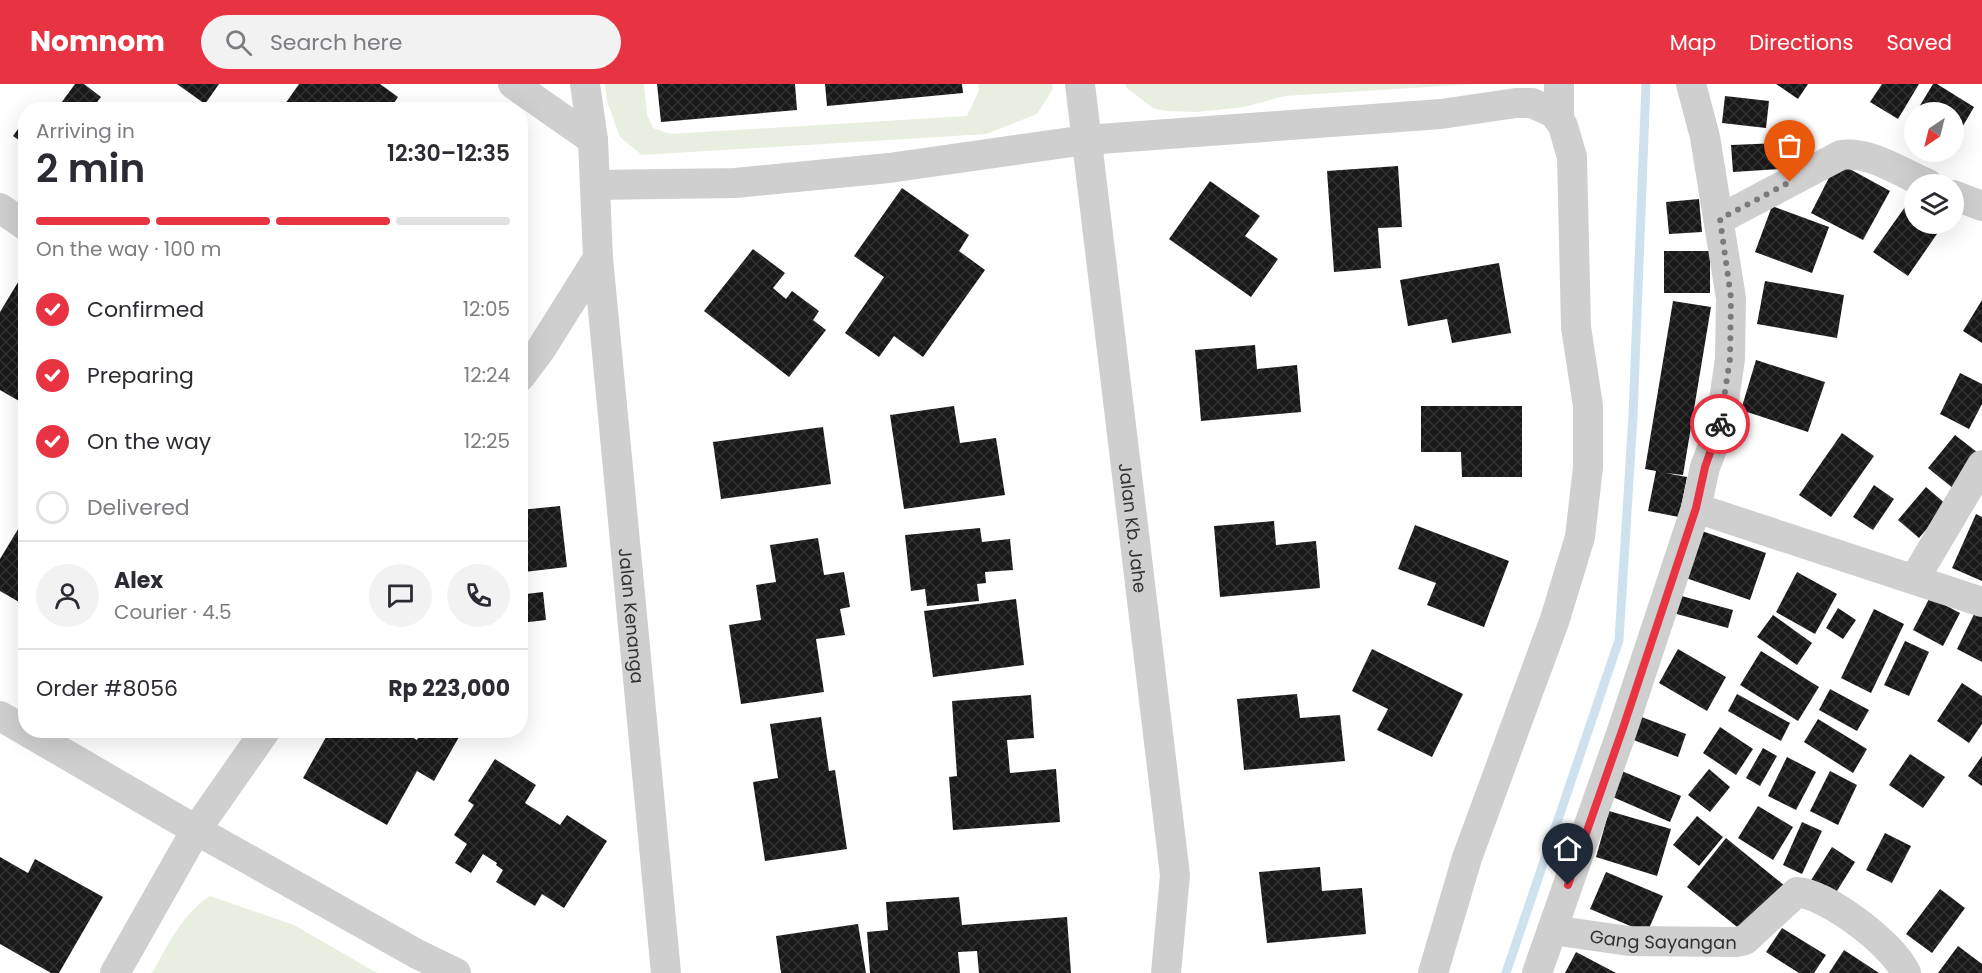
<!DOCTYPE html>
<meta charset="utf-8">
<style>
:root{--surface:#fff;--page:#f2f2f3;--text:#2b2b33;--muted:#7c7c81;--line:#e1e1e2;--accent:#e83442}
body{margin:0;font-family:Poppins,sans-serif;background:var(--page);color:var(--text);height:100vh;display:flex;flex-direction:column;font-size:22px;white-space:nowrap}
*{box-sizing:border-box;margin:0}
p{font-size:20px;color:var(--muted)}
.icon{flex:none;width:33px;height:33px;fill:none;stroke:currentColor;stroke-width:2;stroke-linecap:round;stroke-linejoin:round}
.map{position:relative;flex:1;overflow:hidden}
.drawer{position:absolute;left:18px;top:18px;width:510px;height:636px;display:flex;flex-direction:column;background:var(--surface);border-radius:24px;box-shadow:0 6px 24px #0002}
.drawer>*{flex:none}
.needle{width:39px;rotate:215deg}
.tools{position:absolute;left:1904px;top:18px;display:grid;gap:12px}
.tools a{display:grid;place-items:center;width:60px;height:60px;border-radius:50%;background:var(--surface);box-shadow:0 6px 24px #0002;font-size:30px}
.pin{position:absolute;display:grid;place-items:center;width:51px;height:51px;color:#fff;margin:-62px -26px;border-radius:50% 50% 50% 0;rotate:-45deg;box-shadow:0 0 6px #0007}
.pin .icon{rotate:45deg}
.courier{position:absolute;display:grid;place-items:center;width:60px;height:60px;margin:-30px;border:4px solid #e83442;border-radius:50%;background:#fff;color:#222;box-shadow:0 2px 8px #0007}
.headline em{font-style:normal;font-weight:600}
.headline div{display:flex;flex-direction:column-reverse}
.headline{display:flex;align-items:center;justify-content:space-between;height:102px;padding:0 18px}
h1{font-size:39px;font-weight:600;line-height:45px}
.bar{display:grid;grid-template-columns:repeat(4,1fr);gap:9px 6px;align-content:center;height:72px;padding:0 18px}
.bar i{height:8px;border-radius:4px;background:var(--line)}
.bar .active{background:var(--accent)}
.bar p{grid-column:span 4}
.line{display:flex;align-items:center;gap:15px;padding:0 18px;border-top:2px solid var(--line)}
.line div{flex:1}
.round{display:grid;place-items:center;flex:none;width:63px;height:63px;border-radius:32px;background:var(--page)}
ol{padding:0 18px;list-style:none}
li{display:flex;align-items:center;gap:18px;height:66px}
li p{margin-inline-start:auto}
li .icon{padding:6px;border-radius:50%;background:var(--accent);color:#fff;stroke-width:4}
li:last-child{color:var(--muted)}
li i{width:33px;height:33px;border:3px solid var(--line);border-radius:50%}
header{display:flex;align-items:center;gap:36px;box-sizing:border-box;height:84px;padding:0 30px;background:var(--accent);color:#fff}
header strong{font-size:28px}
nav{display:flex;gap:33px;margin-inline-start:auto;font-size:21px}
.search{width:420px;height:54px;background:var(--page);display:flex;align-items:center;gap:15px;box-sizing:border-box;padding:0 21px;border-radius:33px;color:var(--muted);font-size:22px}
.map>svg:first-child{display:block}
.green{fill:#e8eee0}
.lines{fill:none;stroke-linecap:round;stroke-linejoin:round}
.stream{stroke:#cde1ee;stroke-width:9}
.building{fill:url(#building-cross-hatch)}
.minor{stroke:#cfcfcf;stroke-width:30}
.done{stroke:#7a7a7a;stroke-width:6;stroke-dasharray:0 10.8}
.route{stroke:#e83442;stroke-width:8}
.labels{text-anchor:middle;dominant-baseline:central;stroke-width:6;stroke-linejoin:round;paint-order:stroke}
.street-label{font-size:18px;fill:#323232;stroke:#fff}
</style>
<header>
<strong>Nomnom</strong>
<div class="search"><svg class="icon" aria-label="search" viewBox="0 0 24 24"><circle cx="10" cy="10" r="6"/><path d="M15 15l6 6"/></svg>Search here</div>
<nav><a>Map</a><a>Directions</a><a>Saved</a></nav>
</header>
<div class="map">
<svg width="1982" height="889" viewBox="0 0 1982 889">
<defs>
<pattern id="building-cross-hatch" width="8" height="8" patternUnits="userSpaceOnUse" patternTransform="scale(1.5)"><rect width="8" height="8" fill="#191919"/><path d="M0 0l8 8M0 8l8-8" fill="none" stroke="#323232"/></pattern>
</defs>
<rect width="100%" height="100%" fill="#fff"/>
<!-- green -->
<g class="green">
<polygon points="605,0 644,0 647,30 653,44 671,50 967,32 979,6 978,0 1052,0 1053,5 1037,30 986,50 642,71 620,53 607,17"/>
<polygon points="1125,0 1475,0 1285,12 1244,23 1197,28 1166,27 1153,24 1127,4"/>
<path d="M210,812L294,841L377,889H152C168,861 182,830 210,812Z"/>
</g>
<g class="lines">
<!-- stream -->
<polyline class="stream" points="1506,889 1619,556 1633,332 1646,0"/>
</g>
<!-- building -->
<g class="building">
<polygon points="75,0 84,0 101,13 91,26 56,26"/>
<polygon points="177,0 219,0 205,20"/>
<polygon points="299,0 380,0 398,13 389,26 293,26 285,20"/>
<polygon points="657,0 795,0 797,26 661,38"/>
<polygon points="825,0 962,0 963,9 827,22"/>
<polygon points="1776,0 1808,0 1798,15"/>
<polygon points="1882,0 1919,0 1898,35 1870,18"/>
<polygon points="1933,0 1937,0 1974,23 1953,59 1953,28 1916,28"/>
<polygon points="1725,12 1769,17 1766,44 1722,39"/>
<polygon points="26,34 26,61 13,52"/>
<polygon points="1781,59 1782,85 1733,88 1731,61"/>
<polygon points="1837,78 1890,107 1863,156 1811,129"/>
<polygon points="1398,82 1402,143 1378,144 1381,184 1334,188 1327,87"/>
<polygon points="1210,97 1260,132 1245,152 1278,175 1251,213 1169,155"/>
<polygon points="902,104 969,151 959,167 985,186 923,273 894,252 879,273 845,249 884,193 854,172"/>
<polygon points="1699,115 1702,148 1669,150 1666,118"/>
<polygon points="1772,122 1829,143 1812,189 1755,168"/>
<polygon points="1905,123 1914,130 1914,140 1928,140 1939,147 1908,192 1873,168"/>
<polygon points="753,165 785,189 773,204 786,215 792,207 819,227 813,236 826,246 789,293 704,227"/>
<rect x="1664" y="167" width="46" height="42"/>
<polygon points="1499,179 1511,249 1452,259 1447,235 1408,242 1400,196"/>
<polygon points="26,185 26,321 0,306 0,228"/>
<polygon points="1765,197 1844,211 1837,254 1757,240"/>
<polygon points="1982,216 1982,259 1963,247"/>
<polygon points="1673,217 1711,223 1683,391 1665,389 1687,393 1679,433 1648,427 1656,387 1645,385"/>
<polygon points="1255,261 1257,285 1297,281 1301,328 1201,337 1195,266"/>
<polygon points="1756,276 1825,298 1808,348 1741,326"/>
<polygon points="1960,289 1982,300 1982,320 1969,345 1940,330"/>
<polygon points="954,322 960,359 996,354 1005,411 904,425 890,331"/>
<polygon points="1421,322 1522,322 1522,393 1462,393 1461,368 1421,368"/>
<polygon points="823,343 831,400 721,415 713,358"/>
<polygon points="1842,349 1874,372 1831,433 1799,411"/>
<polygon points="1955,351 1982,372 1954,405 1928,384"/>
<polygon points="1874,401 1894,415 1873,446 1853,433"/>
<polygon points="1926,403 1947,421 1919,454 1898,436"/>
<polygon points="560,422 567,483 524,488 526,510 543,508 546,536 520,539 520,426"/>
<polygon points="1976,430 1982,433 1982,497 1952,484"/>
<polygon points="26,432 26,522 0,507 0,475"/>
<polygon points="1274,437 1276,461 1316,457 1320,504 1220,513 1214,442"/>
<polygon points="1415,441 1509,477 1484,543 1427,521 1436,499 1398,485"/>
<polygon points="980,444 982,458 1010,455 1013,486 985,488 986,499 977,500 979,517 927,522 925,505 911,507 905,451"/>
<polygon points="1693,444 1766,469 1750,516 1677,491"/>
<polygon points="818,454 824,491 844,488 850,523 840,525 845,551 816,555 824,608 741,620 729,541 761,536 756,501 776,498 770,461"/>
<polygon points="1797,488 1837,510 1815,550 1776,528"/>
<polygon points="1678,511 1733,526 1728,544 1673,529"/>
<polygon points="1930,513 1960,529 1943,562 1913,546"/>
<polygon points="1016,515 1024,581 933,593 924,527"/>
<polygon points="1838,524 1856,536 1843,555 1826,544"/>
<polygon points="1977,524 1982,526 1982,578 1957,565"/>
<polygon points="1874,525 1904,540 1871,609 1841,594"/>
<polygon points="1773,531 1812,559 1797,581 1757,553"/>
<polygon points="1905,557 1929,568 1909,612 1884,601"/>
<polygon points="1372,565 1463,610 1432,673 1377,646 1388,625 1352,607"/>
<polygon points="1678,565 1726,593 1707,627 1659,599"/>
<polygon points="1761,567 1819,603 1798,637 1740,601"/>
<polygon points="1962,599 1982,612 1982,640 1969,659 1937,637"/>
<polygon points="1830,605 1869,626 1857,647 1819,626"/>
<polygon points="1297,610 1300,634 1340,631 1345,677 1244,686 1237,615"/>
<polygon points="1737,610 1790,639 1781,657 1728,627"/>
<polygon points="1031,611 1034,654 1007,656 1010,689 1056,685 1060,738 953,746 949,693 957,692 952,617"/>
<polygon points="1639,632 1686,650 1678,673 1631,655"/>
<polygon points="821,633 829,687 835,686 847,765 765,777 753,698 778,694 770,640"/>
<polygon points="1818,635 1867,665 1853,689 1804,658"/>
<polygon points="1720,643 1753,665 1736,691 1703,669"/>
<polygon points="330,646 401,646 417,656 423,646 463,646 434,697 417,687 387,741 303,694"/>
<polygon points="1763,664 1777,672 1760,702 1746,694"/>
<polygon points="1910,670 1945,693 1923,724 1889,701"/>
<polygon points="1982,672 1982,702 1968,692"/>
<polygon points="1787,673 1816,688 1796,726 1768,712"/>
<polygon points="495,675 536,701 525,719 560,741 567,731 607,757 564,824 542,810 535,822 496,798 503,786 496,781 497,779 483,770 471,789 455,779 467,760 454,751 474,721 468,717"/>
<polygon points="1617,685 1681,712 1670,738 1606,710"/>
<polygon points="1709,685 1730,703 1710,728 1688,711"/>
<polygon points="1830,687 1857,701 1838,741 1810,727"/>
<polygon points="1758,722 1793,743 1773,776 1738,754"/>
<polygon points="1609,727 1671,745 1657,792 1596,773"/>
<polygon points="1697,732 1723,753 1699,782 1673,761"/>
<polygon points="1802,738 1822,747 1802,790 1783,781"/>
<polygon points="1885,749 1911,762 1892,799 1866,786"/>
<polygon points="1726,754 1785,802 1746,850 1687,803"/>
<polygon points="1832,763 1855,778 1832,815 1808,801"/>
<polygon points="0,773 28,789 35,775 103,813 59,889 51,889 0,860"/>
<polygon points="1320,783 1322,807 1362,804 1366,850 1267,859 1259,788"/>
<polygon points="1606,788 1663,812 1647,849 1590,825"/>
<polygon points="1940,805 1965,824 1932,869 1906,850"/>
<polygon points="959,813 962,841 1067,833 1071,889 979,889 977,867 958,868 960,889 870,889 867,848 888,846 886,818"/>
<polygon points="858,840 866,889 781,889 776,852"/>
<polygon points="1782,844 1826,871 1814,889 1799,889 1766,868"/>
<polygon points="1958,862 1982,880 1982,889 1938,889"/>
<polygon points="1844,866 1879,889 1829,889"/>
<polygon points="1576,868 1616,889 1565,889"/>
</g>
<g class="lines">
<!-- minor -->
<g class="minor">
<polyline points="513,0 593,56"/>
<path id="s1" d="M585,0L593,56L598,174L666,889"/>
<path id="s2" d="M1080,0L1175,791L1166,889"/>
<polyline points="1559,34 1559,0"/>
<polyline points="595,101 735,99 889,84 1086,56 1441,30 1516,19 1532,19 1554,29 1563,42 1572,73 1576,243 1588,322 1588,383 1580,453 1555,535 1467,774 1433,889"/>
<polyline points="1953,111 1982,122"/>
<polyline points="0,124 26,142"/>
<path d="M1720,135L1841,71C1871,67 1901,89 1928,100"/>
<polyline points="520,293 541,265 598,174"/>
<polyline points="1696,424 1982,518"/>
<polyline points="1915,494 1982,381"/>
<polyline points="0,632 196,746 417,870 456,889"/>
<path id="s3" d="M1552,846L1629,857L1736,858L1745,856L1797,808C1828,811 1893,860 1906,889"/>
<polyline points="115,889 196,746 266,646"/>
<polyline points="1537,889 1623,644 1696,424 1705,383 1720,344 1730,275 1731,214 1705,53 1691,0"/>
</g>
</g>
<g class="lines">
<!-- done -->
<polyline class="done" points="1720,340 1730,275 1731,214 1720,135 1790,98"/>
<!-- route -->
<polyline class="route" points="1568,801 1623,644 1696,424 1705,383 1720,340"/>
</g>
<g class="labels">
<!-- street labels -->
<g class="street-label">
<text stroke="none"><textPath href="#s2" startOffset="447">Jalan Kb. Jahe</textPath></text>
<text stroke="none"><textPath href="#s1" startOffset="534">Jalan Kenanga</textPath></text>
<text stroke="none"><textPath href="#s3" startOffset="112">Gang Sayangan</textPath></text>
</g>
</g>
</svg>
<div class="tools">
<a><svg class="needle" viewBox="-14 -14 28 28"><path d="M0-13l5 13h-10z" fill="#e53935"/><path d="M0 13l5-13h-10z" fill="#7c7c81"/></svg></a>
<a><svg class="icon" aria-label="layers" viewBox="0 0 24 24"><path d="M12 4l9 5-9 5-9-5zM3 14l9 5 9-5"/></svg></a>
</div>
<div class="pin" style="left:1790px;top:98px;background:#ea580c"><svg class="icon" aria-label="bag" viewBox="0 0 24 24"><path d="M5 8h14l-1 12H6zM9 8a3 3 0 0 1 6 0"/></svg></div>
<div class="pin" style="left:1568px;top:801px;background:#1f2937"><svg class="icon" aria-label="home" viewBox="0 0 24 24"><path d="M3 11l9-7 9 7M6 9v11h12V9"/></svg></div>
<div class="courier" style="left:1720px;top:340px"><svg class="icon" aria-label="bike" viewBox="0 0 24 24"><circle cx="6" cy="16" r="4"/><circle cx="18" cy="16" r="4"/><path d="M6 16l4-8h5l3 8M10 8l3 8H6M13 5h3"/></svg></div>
<section class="drawer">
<div class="headline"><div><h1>2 min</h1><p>Arriving in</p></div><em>12:30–12:35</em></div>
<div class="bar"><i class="active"></i><i class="active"></i><i class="active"></i><i></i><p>On the way · 100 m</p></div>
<ol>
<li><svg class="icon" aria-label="check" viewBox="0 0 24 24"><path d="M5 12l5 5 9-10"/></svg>Confirmed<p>12:05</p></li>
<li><svg class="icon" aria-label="check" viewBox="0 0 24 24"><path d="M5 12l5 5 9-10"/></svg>Preparing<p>12:24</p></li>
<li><svg class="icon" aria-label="check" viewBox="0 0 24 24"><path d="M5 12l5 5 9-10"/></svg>On the way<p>12:25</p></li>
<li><i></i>Delivered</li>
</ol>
<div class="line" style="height:108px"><a class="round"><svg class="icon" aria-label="person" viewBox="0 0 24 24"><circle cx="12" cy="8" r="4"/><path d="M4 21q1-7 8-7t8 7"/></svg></a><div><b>Alex</b><p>Courier · 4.5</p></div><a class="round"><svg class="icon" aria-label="chat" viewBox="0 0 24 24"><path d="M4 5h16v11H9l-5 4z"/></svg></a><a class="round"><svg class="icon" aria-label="phone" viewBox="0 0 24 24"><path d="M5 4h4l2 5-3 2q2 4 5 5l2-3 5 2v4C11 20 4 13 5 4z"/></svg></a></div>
<div class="line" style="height:78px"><div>Order #8056</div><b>Rp 223,000</b></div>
</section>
</div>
